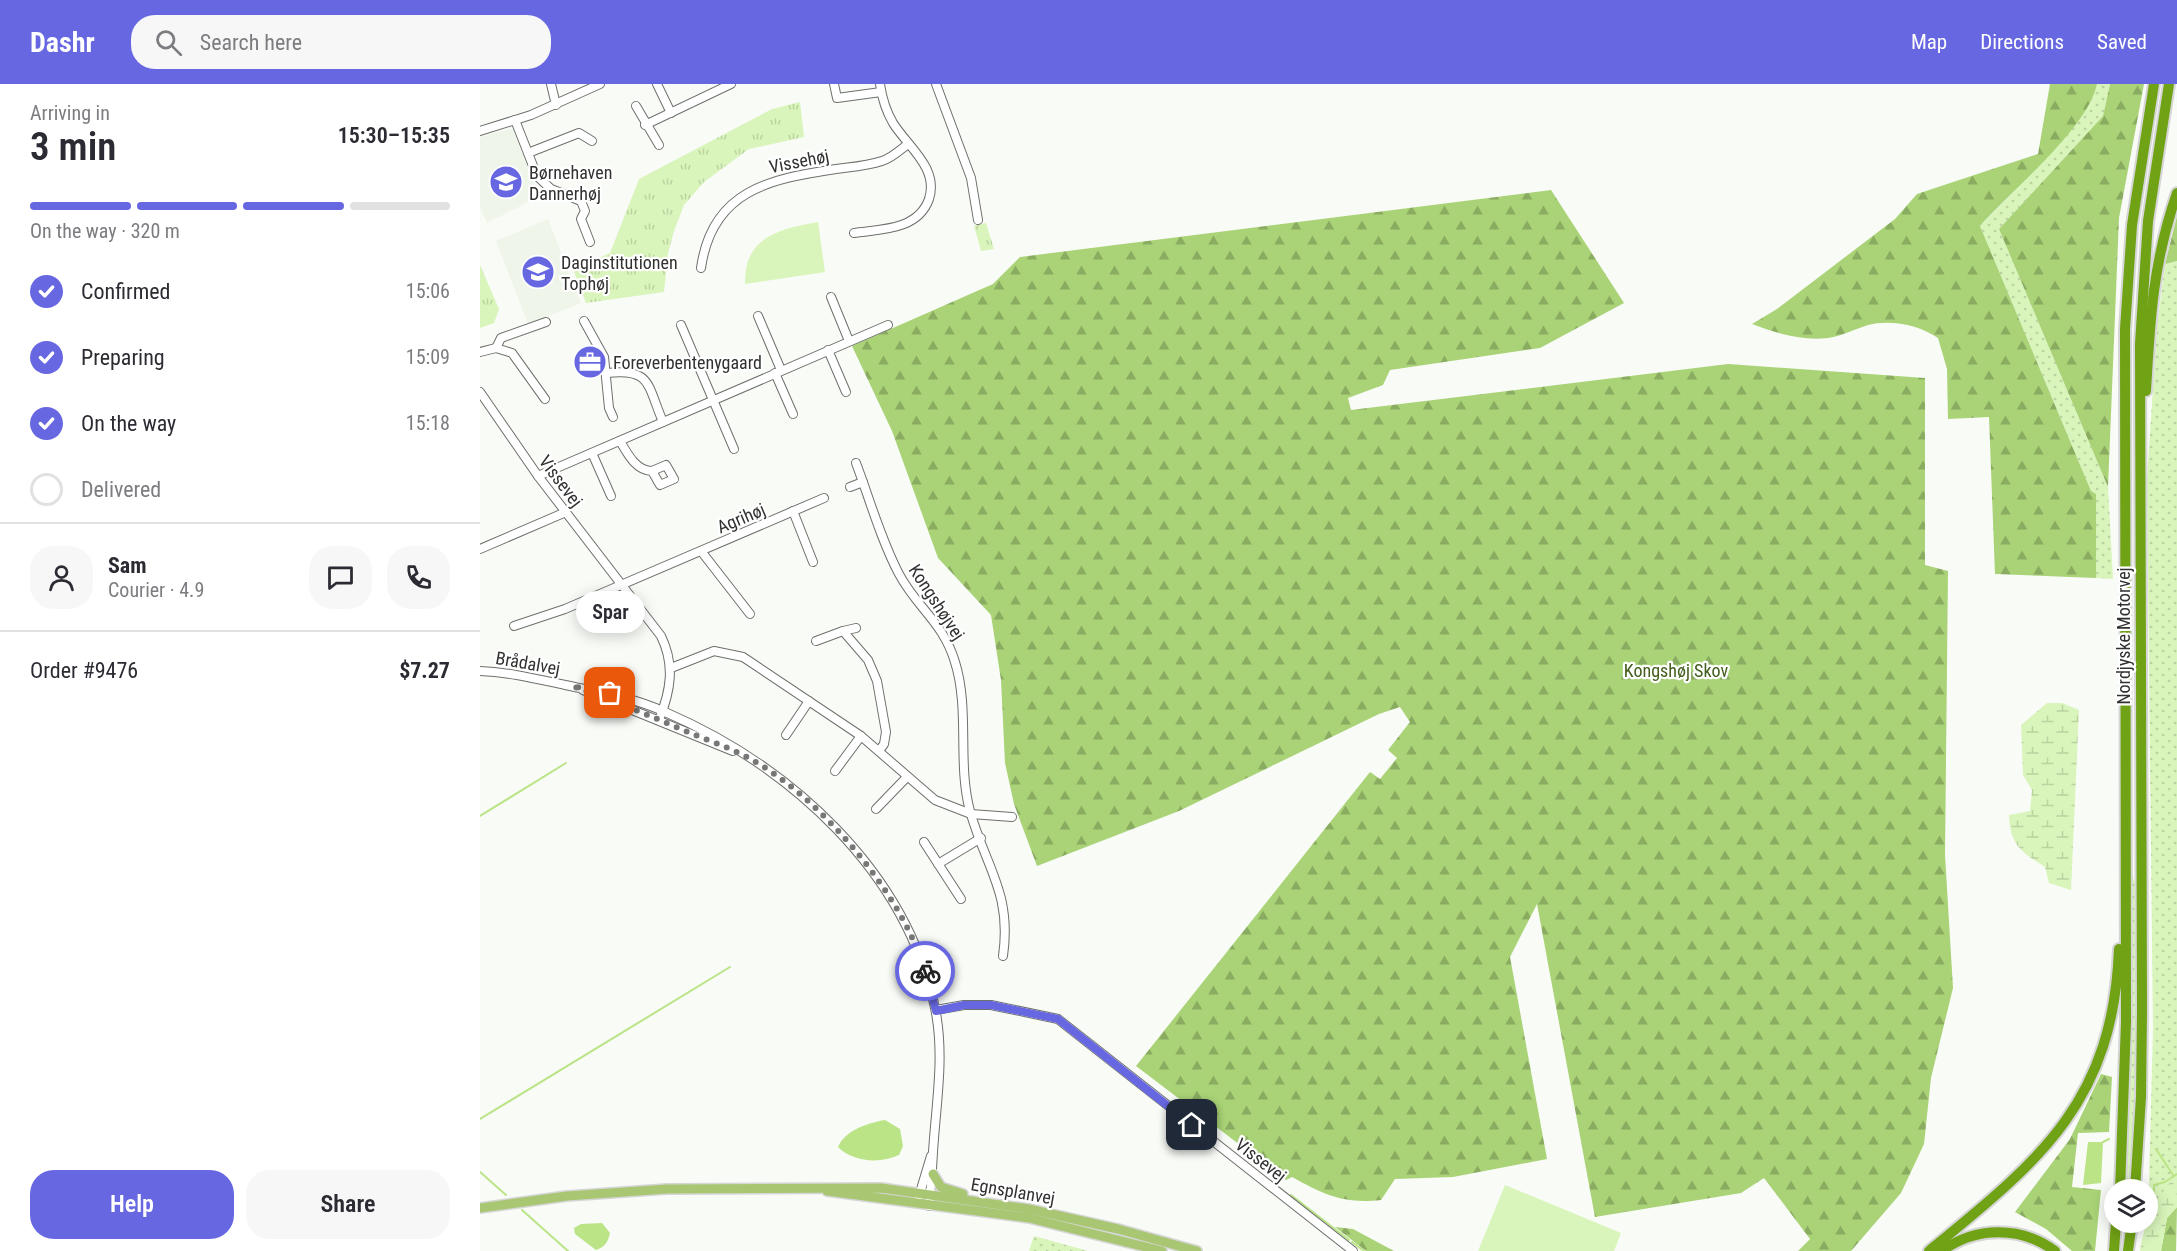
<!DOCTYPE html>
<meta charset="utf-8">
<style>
:root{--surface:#fff;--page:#f7f7f7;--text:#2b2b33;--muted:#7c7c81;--line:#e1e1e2;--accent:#6768e1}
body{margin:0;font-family:"Roboto Condensed",sans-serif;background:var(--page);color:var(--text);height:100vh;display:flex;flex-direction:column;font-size:22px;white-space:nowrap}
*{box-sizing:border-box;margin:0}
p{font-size:20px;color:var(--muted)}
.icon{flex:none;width:33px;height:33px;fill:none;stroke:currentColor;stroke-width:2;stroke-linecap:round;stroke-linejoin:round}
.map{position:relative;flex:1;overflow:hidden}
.side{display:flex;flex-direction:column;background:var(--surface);width:480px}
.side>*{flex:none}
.fabs{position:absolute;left:1624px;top:1095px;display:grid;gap:12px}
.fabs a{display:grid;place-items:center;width:54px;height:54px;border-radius:50%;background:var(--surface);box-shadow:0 3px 15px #0003;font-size:30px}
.pin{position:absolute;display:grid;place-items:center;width:51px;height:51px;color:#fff;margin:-26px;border-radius:12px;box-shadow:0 3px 9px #0006}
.courier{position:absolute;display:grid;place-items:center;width:60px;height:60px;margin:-30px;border:4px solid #6768e1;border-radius:50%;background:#fff;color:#222;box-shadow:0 2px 8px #0007}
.bubble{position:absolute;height:42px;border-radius:21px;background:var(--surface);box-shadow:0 3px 15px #0003;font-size:20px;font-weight:600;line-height:42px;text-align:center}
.summary em{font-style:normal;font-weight:600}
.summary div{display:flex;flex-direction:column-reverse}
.summary{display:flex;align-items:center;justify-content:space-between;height:102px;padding:0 30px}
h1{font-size:39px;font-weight:600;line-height:45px}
.bar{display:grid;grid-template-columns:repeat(4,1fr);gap:9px 6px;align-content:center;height:72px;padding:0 30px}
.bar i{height:8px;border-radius:4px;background:var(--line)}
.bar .current{background:var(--accent)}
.bar p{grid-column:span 4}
.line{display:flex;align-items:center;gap:15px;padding:0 30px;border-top:2px solid var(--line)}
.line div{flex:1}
.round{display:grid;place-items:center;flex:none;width:63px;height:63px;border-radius:24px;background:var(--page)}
ol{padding:0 30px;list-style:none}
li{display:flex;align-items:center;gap:18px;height:66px}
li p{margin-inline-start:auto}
li .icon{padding:6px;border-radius:50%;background:var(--accent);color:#fff;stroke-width:4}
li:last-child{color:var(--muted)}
li i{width:33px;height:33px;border:3px solid var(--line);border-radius:50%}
.primary-button{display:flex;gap:12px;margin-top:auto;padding:12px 30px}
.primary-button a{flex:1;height:69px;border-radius:24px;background:var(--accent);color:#fff;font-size:24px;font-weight:600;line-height:69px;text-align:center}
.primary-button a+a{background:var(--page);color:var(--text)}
header{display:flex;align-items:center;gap:36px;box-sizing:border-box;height:84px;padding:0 30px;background:var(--accent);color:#fff}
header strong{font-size:28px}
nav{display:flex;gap:33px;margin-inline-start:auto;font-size:21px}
.search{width:420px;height:54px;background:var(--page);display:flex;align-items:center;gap:15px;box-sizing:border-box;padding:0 21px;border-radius:24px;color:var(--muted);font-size:22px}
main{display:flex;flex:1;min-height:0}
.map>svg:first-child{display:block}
.built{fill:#eff5e9}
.grass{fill:url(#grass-dots)}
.forest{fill:url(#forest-firs)}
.wetland{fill:url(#wetland-marsh)}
.park{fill:url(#park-tufts)}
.pitch{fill:#d9f5bb}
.water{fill:#bae486}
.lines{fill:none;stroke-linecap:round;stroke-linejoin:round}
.stream{stroke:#bae486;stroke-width:2}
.minor-casing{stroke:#6e706c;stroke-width:10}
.major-casing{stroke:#d6d6d6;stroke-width:12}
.highway-casing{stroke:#d6d6d6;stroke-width:14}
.minor{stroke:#fff;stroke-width:8}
.major{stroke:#a9c773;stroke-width:9}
.highway{stroke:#70a215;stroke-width:10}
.done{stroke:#777876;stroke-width:6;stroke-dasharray:0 10.8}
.route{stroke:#6768e1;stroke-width:8}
.labels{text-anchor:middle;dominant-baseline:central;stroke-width:4.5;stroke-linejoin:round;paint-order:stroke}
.street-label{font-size:18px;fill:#313130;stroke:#fff}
.poi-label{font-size:18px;fill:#313130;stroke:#fff;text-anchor:start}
.park-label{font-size:18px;fill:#425d1c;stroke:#fff}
</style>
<header>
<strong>Dashr</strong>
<div class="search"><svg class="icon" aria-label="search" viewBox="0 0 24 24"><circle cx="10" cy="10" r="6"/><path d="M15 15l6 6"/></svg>Search here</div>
<nav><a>Map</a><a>Directions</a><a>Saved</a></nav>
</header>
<main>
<section class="side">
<div class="summary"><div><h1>3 min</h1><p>Arriving in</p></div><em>15:30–15:35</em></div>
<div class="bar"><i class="current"></i><i class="current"></i><i class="current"></i><i></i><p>On the way · 320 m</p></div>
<ol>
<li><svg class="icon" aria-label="check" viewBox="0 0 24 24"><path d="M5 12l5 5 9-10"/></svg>Confirmed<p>15:06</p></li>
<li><svg class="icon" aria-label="check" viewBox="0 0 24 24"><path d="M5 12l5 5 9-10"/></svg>Preparing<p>15:09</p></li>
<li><svg class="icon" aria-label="check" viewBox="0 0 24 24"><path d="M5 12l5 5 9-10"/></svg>On the way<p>15:18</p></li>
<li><i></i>Delivered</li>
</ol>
<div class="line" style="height:108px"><a class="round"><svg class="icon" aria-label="person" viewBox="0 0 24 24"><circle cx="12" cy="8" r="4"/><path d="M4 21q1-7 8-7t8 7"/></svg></a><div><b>Sam</b><p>Courier · 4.9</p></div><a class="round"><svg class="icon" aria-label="chat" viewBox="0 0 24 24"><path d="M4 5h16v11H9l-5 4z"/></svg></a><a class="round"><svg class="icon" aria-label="phone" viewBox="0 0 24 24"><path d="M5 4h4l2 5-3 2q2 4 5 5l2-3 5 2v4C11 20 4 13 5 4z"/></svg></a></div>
<div class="line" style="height:78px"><div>Order #9476</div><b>$7.27</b></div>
<div class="primary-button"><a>Help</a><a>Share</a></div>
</section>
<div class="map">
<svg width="1697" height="1167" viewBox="0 0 1697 1167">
<defs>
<pattern id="grass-dots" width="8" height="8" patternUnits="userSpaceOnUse" patternTransform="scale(1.5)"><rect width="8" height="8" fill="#d9f5bb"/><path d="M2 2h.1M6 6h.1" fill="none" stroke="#bbd2a1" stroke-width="1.8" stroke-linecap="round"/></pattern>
<pattern id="forest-firs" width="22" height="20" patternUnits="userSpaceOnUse" patternTransform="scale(1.5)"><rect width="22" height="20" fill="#a9d376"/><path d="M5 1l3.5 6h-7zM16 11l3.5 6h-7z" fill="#8aac61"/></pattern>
<pattern id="wetland-marsh" width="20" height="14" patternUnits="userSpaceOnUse" patternTransform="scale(1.5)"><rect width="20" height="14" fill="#d9f5bb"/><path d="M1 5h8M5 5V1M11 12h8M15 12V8" fill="none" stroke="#bbd2a1"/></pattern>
<pattern id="park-tufts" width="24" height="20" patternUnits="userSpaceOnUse" patternTransform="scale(1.5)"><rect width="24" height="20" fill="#d9f5bb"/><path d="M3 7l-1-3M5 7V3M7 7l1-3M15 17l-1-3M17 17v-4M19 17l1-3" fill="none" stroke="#bbd2a1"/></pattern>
</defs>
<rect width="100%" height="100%" fill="#f9fbf7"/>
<!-- built -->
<g class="built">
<polygon points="29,45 33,46 59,113 7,139 0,124 0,53"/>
<polygon points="68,135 101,219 48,240 16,157"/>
</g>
<!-- grass -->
<g class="grass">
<path d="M1617,0H1630L1623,32L1519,145L1628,403L1633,495L1616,494V410L1611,407L1500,142C1531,109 1608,41 1617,0Z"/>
<polygon points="1697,177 1697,1091 1668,1138 1673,946 1667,395 1677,243 1685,180"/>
<polygon points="1652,790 1656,802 1656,975 1650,1105 1644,1106 1651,976"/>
<polygon points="554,1152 608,1167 549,1167"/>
</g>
<!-- forest -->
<g class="forest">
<path d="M1570,0H1617C1608,44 1531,107 1500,142L1611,407L1616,410V494L1515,490L1509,333L1468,335L1467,285L1458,254C1440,241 1410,235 1388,241C1375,245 1362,252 1348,254C1322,257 1296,249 1272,240L1297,225L1415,135L1437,110L1558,70Z"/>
<polygon points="1630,0 1664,0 1639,134 1628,403 1519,145 1623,32"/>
<path d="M1071,106L1144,219L1060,264L910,286L903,301L868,314L871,326L1248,280L1445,294V481L1468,487L1465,771L1473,904L1451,994L1444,1060L1421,1109L1371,1167H1318L1330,1155L1284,1094L1261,1109L1115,1133L1057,820L1030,873L1067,1075L973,1093L915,1095L901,1116C863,1120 845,1111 812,1093L806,1096L656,982L890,688L900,695L917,674L908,666L930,638L920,623L899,630L699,727L557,782L534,720L525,679L521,596L511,531L458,474L412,347L372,262L513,200L540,173Z"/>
<polygon points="1697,132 1697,177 1685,180"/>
<polygon points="1621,990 1632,993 1629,1048 1598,1049 1592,1103 1621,1106 1615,1167 1592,1167 1566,1145 1535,1128 1590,1055"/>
<polygon points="1697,1123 1696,1167 1681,1167 1687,1134"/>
<polygon points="855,1143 873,1145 914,1167 886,1167"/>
</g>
<!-- wetland -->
<g class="wetland">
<path d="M1567,619H1582L1599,626L1591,806L1569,799L1565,783C1541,768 1530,761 1529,731L1550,727L1552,706L1543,691L1541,641Z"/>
<path d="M1697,1091V1123L1687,1134L1681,1167H1660C1664,1139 1677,1111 1697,1091Z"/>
</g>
<!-- park -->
<g class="park">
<polygon points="320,18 324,53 269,65 224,98 204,121 194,147 188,169 184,208 106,219 93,185 130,169 159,95 292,25"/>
<polygon points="506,139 514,165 501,167 494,142"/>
<polygon points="0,181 19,225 14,239 0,244"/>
</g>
<!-- pitch -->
<g class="pitch">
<path d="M338,138L345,188L265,200C264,152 300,145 338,138Z"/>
<polygon points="1025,1101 1141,1149 1134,1167 998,1167"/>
</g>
<!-- water -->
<g class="water">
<path d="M405,1036L420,1045L423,1062L419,1071C400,1080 373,1078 358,1063C365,1046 388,1039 405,1036Z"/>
<polygon points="1608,1058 1623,1058 1621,1099 1603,1101"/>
<path d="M122,1139L130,1149C128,1158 125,1163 116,1166L95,1150L94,1144L101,1140Z"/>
</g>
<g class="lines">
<!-- stream -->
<g class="stream">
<polyline points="0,732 86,679"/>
<polyline points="0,1035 250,883"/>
<polyline points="1623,1058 1629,1055"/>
<polyline points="1676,1065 1693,1091"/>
<polyline points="0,1088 26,1111"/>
<polyline points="811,1111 869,1156"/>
<polyline points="1674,1115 1674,1101 1685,1098 1697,1090"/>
<polyline points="42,1126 88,1167"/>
<polyline points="872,1158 884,1167"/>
</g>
<defs>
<g id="minor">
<polyline points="71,0 76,21"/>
<polyline points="177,0 191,29"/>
<polyline points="354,0 357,14 401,8"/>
<polyline points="456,0 491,94 498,136"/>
<polyline points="156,22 179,61"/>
<polyline points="35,36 57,92 71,105 101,117 105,127 101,135 110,158"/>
<polyline points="165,41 251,0"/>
<polyline points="0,47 51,31 120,0"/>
<polyline points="48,69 99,49 112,57"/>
<path d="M374,149C402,145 438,146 449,115C459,84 428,63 413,39C406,27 402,14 400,0"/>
<path d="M221,184C232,106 290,95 356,85C371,83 387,82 402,77C412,74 420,66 428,60"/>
<polyline points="351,213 369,257"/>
<polyline points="278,232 301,286"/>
<polyline points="104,237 124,273 129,324 133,333"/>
<polyline points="201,241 254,365"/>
<polyline points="16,264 21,254 66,238"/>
<polyline points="348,266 366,308"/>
<polyline points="0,268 16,264 32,269 65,315"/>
<path d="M127,289C172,284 167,301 183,338"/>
<polyline points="295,289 313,330"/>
<path d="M0,308L58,392L181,552C195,581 191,606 179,636"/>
<path d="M140,357C147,369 156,387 172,387L180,401L194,395L186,381L172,387"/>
<polyline points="112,369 131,412"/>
<path d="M376,379C390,416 401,456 419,490C437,524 463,538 475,578C490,626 477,679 490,727C506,784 532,809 523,872"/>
<polyline points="58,392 408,241"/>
<polyline points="370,403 383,398"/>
<polyline points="313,427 333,478"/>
<polyline points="0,465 86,428"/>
<polyline points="221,467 270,530"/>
<polyline points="34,542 85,525 344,414"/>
<polyline points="363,547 376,544"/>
<polyline points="336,557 363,547 388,576 397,597 406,648 404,660 399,667"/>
<polyline points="191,584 234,567 263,573 381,652 455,716 491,730 532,733"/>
<path d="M0,587C29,588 57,595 85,601C119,608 152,613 185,628C310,682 426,786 455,924C465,972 456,1019 453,1068C452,1086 451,1104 449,1122"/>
<polyline points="103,606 253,667"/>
<polyline points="306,651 329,617"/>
<polyline points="355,687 381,652"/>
<polyline points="396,725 427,693"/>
<polyline points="444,758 481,815"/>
<polyline points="458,780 501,754"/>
<polyline points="456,926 484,921 511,921 578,935 873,1167"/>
<polyline points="439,1112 451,1072"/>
</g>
<g id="major">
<polyline points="453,1090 461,1103 483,1110"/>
<polyline points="347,1107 549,1134 682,1167"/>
<polyline points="0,1124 87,1112 187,1105 401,1104 549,1125 638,1145 717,1167"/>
</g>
<g id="highway">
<path d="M1666,307C1670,235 1673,178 1697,109"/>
<polyline points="1640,1106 1646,938 1645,245 1652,141 1674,0"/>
<polyline points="1655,1106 1661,1013 1662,926 1660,260 1668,137 1689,0"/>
<path d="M1449,1167C1560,1076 1633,1019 1639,865"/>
<path d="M1462,1167C1496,1142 1541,1142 1575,1167"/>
<polyline points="1634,1167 1636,1138"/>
<polyline points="1648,1167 1652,1138"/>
</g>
</defs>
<!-- minor casing -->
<use href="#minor" class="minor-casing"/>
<!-- major casing -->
<use href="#major" class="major-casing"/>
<!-- highway casing -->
<use href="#highway" class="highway-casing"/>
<!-- minor -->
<use href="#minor" class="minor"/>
<!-- major -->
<use href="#major" class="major"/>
<!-- highway -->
<use href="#highway" class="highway"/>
</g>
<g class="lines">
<!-- done -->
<path class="done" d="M130,609L92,602C132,616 171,632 210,649C228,656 247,663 265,672C337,709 422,809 445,887"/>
<!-- route -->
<polyline class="route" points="445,887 456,927 484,921 511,921 578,935 712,1041"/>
</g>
<!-- icons -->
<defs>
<symbol id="school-disc" viewBox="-11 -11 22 22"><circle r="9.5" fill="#6768e1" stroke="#fff"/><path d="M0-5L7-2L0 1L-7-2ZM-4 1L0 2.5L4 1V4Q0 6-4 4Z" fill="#fff"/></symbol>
<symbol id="office-disc" viewBox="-11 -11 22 22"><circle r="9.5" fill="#6768e1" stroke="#fff"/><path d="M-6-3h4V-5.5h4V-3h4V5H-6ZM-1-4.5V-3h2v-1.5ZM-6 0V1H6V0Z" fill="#fff"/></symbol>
</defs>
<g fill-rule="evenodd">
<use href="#school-disc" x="7" y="79" width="38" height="38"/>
<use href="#school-disc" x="39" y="169" width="38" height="38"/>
<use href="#office-disc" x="91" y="259" width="38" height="38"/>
</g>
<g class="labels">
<!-- street labels -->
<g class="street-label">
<text transform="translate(319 77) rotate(-11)">Vissehøj</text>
<text transform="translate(81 397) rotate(53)">Vissevej</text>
<text transform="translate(261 434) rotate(-23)">Agrihøj</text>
<text transform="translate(457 518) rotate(57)">Kongshøjvej</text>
<text transform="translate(1643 552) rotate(-90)">Nordjyske Motorvej</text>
<text transform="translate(48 579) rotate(10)">Brådalvej</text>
<text transform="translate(781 1076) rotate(38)">Vissevej</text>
<text transform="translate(533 1107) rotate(10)">Egnsplanvej</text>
</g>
<!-- poi labels -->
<g class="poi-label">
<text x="49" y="88">Børnehaven<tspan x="49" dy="21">Dannerhøj</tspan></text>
<text x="81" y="178">Daginstitutionen<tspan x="81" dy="21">Tophøj</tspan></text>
<text x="133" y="278">Foreverbentenygaard</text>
</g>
<!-- park labels -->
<g class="park-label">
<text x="1196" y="586">Kongshøj Skov</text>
</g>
</g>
</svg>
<div class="fabs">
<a><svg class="icon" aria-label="layers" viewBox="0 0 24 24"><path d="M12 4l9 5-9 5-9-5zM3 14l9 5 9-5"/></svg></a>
</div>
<div class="pin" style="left:130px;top:609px;background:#ea580c"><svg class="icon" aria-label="bag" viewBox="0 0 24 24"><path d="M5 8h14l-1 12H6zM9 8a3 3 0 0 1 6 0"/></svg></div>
<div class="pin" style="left:712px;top:1041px;background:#1f2937"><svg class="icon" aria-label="home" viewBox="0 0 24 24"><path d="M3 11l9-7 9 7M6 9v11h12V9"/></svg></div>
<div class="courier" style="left:445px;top:887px"><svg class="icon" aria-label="bike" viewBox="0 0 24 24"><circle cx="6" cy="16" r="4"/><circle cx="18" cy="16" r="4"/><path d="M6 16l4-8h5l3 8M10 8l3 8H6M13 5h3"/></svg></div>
<div class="bubble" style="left:96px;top:507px;width:69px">Spar</div>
</div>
</main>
